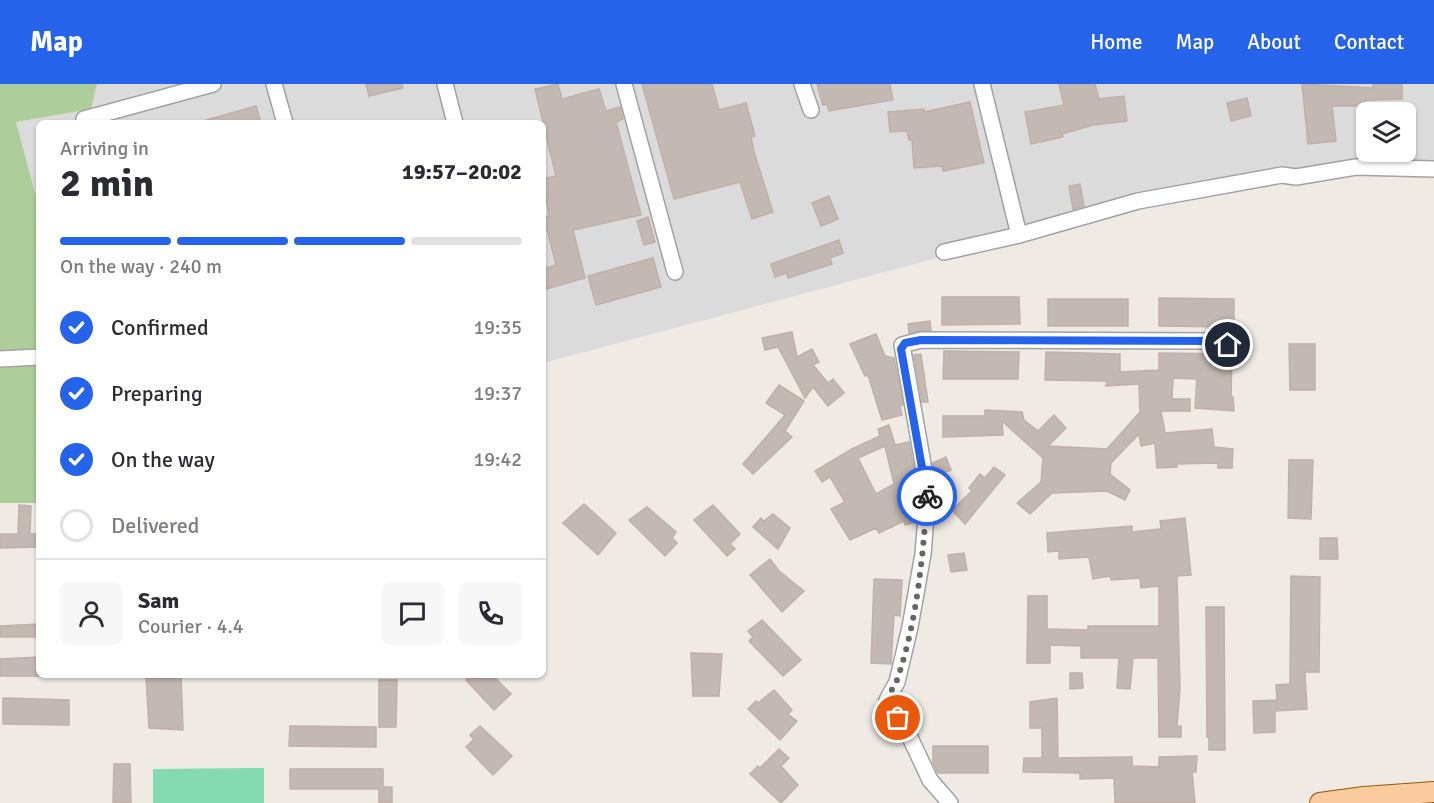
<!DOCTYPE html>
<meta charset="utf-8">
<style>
:root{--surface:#fff;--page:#f7f7f7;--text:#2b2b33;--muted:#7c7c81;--line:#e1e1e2;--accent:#2563eb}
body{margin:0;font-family:Signika,sans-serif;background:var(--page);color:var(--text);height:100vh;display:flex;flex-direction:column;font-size:22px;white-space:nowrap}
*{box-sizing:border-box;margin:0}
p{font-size:20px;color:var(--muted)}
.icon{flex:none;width:33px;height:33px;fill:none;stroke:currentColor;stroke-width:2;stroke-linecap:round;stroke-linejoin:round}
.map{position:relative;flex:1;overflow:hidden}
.panel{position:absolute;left:36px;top:36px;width:510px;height:558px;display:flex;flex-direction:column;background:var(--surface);border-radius:9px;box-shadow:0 2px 4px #0004}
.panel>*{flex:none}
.controls{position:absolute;left:1356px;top:18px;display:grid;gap:12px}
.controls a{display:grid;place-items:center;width:60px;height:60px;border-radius:9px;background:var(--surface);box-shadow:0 2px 4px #0004;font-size:30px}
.pin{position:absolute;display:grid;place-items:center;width:51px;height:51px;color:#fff;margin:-26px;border:3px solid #fff;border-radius:50%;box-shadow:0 2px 6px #0007}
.courier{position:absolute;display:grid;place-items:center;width:60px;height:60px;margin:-30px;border:4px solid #2563eb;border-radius:50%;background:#fff;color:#222;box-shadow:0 2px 8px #0007}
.head em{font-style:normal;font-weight:800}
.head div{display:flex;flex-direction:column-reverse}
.head{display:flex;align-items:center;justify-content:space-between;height:102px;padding:0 24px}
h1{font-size:39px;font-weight:800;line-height:45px}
.bar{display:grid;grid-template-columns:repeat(4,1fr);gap:9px 6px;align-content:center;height:72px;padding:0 24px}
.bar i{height:8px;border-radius:4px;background:var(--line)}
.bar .selected{background:var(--accent)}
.bar p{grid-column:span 4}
.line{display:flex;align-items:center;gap:15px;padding:0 24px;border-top:2px solid var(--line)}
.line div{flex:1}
.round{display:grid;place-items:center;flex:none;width:63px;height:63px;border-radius:9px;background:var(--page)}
ol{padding:0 24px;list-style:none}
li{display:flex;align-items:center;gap:18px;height:66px}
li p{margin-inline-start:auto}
li .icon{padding:6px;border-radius:50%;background:var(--accent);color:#fff;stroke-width:4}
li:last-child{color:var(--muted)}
li i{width:33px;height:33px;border:3px solid var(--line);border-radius:50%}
header{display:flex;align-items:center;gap:36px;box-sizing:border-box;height:84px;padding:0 30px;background:var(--accent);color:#fff}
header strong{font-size:28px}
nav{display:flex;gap:33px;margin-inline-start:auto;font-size:21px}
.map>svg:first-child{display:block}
.residential{fill:#dcdbdb;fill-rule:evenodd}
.forest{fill:#adcd9a}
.pitch{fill:#84dbb3}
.building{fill:#c3b9b4;stroke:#c0b0a7;stroke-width:1.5;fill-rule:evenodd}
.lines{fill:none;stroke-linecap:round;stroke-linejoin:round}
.minor-casing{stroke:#a2a2a2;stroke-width:18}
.major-casing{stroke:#935905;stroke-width:22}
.minor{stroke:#fff;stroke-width:15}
.major{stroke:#f9cb9f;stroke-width:20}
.done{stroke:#676563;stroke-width:6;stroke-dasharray:0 10.8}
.route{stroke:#2563eb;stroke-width:8}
</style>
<header>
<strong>Map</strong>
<nav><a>Home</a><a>Map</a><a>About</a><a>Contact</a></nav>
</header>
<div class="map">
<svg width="1434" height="719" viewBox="0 0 1434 719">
<rect width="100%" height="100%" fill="#efeae4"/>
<!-- residential -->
<path class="residential" d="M97,0H1434V85L1271,95L1110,128L543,279V39H39V124L16,38L91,25ZM1366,28H1406V68H1366Z"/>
<!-- forest -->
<polygon class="forest" points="0,0 97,0 91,25 16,38 39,124 39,419 0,419"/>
<!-- pitch -->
<polygon class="pitch" points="264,684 264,719 153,719 153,685"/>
<!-- building -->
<g class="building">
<polygon points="366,0 402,0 403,4 369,12"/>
<polygon points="558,0 562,15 599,5 606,27 620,23 623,35 616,38 641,131 573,146 585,194 543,206 543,185 556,181 544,133 549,132 543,95 556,92 535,5"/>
<polygon points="642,0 712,0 719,26 746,19 755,52 751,53 754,68 773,128 752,135 740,98 674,115"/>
<polygon points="817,0 890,0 893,16 829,27 827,20 823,21"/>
<polygon points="1059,0 1095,0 1099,15 1124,12 1127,37 1093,41 1062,50 1063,53 1031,60 1025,28 1064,21"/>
<polygon points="1302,0 1373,4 1373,0 1402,0 1402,15 1365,16 1365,22 1332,22 1336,57 1308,60"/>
<polygon points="1247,14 1251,32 1231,37 1227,19"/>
<polygon points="970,18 984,79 943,87 942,82 914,84 912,55 909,56 907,47 890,48 888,28 924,25 924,28"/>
<polygon points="256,22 261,39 206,39 206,36"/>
<polygon points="1080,100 1084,122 1073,125 1069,102"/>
<polygon points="829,112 838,135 821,142 812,119"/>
<polygon points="648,133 655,158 644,161 637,137"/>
<polygon points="839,156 843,169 830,174 832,180 788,194 787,189 775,193 771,180"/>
<polygon points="653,174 661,203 596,221 588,192"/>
<polygon points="942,213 1019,213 1020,240 942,241"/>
<polygon points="1159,214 1234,215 1234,243 1159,242"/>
<rect x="1048" y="215" width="80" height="27"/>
<polygon points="930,237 931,246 909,249 908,240"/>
<polygon points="792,248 797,273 812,265 819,278 813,281 828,299 833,295 844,309 828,322 813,303 805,314 778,263 765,266 762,254"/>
<polygon points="876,250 885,272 894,274 903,321 900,322 902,331 882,336 868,291 865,292 850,260"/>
<polygon points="1289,260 1315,260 1315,306 1290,306"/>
<polygon points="944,267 1019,268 1018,295 943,295"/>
<polygon points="1046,268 1120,270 1120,288 1159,286 1159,269 1232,270 1231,313 1233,313 1234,327 1195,324 1197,295 1173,294 1172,315 1190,315 1190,327 1161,327 1165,349 1212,345 1214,363 1233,365 1232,384 1218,384 1218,379 1177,380 1177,383 1157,384 1155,359 1141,362 1139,350 1111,379 1110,390 1130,406 1125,416 1107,407 1052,409 1030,430 1017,419 1041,398 1043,374 1002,337 1003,351 943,353 943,332 985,332 985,326 1022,328 1024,336 1038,347 1054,331 1066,344 1048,362 1107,365 1140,328 1139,300 1106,302 1107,297 1045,296"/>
<polygon points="921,270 928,318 922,318 914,271"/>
<polygon points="779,301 804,317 785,347 792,353 753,390 743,380 785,331 766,319"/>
<path d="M889,341L895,361L909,358L917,401L911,404L917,421L916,438L905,441L904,437L879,449L876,444L850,456L831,425L845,418L830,393L822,398L815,387L852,365L880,352L878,345ZM885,362L894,400L876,410L858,374Z"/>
<polygon points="946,373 951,386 935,392 933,379"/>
<polygon points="1289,376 1313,376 1311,435 1288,434"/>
<polygon points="994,383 1005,391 965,440 952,426 972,407 969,404 980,390 985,394"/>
<polygon points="584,420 616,449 598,471 563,439"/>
<polygon points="19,421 31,422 30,450 39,450 39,463 0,464 0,450 18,450"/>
<polygon points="713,421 740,450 730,460 735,465 727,472 694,436"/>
<polygon points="647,423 676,448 672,454 677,459 665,472 629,436"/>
<polygon points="773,430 790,444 778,465 753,443 761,434 764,437"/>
<polygon points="1185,434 1191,491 1177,492 1180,605 1177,642 1181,642 1181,653 1159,653 1158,574 1133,574 1130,605 1117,604 1119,574 1081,574 1081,562 1050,561 1050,579 1027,579 1028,512 1047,512 1047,545 1088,546 1088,542 1159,542 1159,502 1141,504 1140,494 1111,496 1110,492 1093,495 1089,473 1059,475 1059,467 1048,468 1047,449 1132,442 1132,448 1161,445 1160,437"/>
<polygon points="1320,454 1337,454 1338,475 1320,475"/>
<polygon points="964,469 967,486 951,488 948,471"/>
<polygon points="770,475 779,487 804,507 782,528 750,491"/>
<polygon points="1291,492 1320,493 1319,588 1305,588 1307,625 1275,627 1275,648 1254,649 1253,617 1277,616 1276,601 1290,600"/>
<polygon points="874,495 902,496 900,532 894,531 891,580 871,579"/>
<polygon points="1206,523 1224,523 1225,666 1209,666 1209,653 1207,653"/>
<polygon points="762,536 801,576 783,592 749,557 753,553 748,547"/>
<polygon points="39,540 39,553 0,553 0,542"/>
<polygon points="691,569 722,570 719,612 693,612"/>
<polygon points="39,573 39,592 0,592 0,575"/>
<polygon points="1070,589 1082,589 1083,604 1070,605"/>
<polygon points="146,591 181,591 183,646 149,644"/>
<polygon points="472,591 492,591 511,610 494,626 466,596"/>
<polygon points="379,596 397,596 396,643 379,643"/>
<polygon points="774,606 792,626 788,630 797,637 780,656 748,625 756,617 758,619"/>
<polygon points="3,614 69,616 69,641 3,640"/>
<polygon points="1057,614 1058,674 1132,673 1132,682 1159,683 1159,673 1197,672 1196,688 1192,688 1195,719 1115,719 1114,694 1080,695 1080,689 1023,688 1024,674 1042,674 1042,644 1030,644 1030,618"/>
<polygon points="290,642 376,643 376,663 289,662"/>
<polygon points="480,642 512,672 493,691 466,663 474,655 470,651"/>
<polygon points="933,662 988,662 988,689 938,689 933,679"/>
<polygon points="779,665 789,674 781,682 798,701 781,719 750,690 758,682 760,684"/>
<polygon points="114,680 130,680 131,719 113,719"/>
<polygon points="290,685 383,685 383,703 392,703 392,719 379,719 379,705 290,705"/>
</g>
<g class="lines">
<defs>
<g id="minor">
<polyline points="274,0 285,39"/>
<polyline points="445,0 455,39"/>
<polyline points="624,0 675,188"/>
<polyline points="802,0 811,26"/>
<polyline points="982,0 1019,151"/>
<polyline points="84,35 213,0"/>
<polyline points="944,168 1019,151 1138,117 1282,91 1296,93 1356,83 1434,85"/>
<polyline points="0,275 39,273"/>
<polyline points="950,719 930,696 906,645 887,616 897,598 910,543 923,470 928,408 902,261 921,256 1217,257 1228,261"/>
</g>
<polyline id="major" points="1320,719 1364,713 1434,708"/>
</defs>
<!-- minor casing -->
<use href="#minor" class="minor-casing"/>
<!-- major casing -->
<use href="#major" class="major-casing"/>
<!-- minor -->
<use href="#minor" class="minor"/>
<!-- major -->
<use href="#major" class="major"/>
</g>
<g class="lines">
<!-- done -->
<path class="done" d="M898,634L887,616C889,608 895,603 897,596C917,538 923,473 927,412"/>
<!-- route -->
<polyline class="route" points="927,412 901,265 905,259 921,256 1217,257 1228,261"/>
</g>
</svg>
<div class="controls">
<a><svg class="icon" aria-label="layers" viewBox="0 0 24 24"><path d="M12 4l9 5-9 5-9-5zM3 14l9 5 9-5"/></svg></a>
</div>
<div class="pin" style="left:898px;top:634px;background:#ea580c"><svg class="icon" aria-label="bag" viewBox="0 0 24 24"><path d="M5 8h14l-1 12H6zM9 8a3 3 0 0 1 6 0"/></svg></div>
<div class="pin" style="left:1228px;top:261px;background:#1f2937"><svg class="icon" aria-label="home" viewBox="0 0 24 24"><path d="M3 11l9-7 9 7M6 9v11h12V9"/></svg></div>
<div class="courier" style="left:927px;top:412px"><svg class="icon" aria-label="bike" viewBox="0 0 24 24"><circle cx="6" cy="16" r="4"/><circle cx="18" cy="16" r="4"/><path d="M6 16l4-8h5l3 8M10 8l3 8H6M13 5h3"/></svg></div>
<section class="panel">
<div class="head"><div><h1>2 min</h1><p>Arriving in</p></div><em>19:57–20:02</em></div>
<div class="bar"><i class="selected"></i><i class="selected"></i><i class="selected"></i><i></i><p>On the way · 240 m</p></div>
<ol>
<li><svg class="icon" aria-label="check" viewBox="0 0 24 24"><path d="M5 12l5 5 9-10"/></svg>Confirmed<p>19:35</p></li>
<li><svg class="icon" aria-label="check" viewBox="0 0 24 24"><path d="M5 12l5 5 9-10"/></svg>Preparing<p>19:37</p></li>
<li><svg class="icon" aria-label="check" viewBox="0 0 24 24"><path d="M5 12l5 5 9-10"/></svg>On the way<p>19:42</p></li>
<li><i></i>Delivered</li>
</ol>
<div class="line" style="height:108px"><a class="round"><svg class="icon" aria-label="person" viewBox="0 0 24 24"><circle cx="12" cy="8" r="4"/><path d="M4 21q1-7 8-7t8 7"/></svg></a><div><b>Sam</b><p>Courier · 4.4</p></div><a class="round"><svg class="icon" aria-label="chat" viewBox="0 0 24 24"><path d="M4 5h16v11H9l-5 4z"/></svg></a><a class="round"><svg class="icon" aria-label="phone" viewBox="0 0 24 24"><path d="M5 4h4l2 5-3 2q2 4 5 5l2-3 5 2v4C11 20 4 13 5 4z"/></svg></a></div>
</section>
</div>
